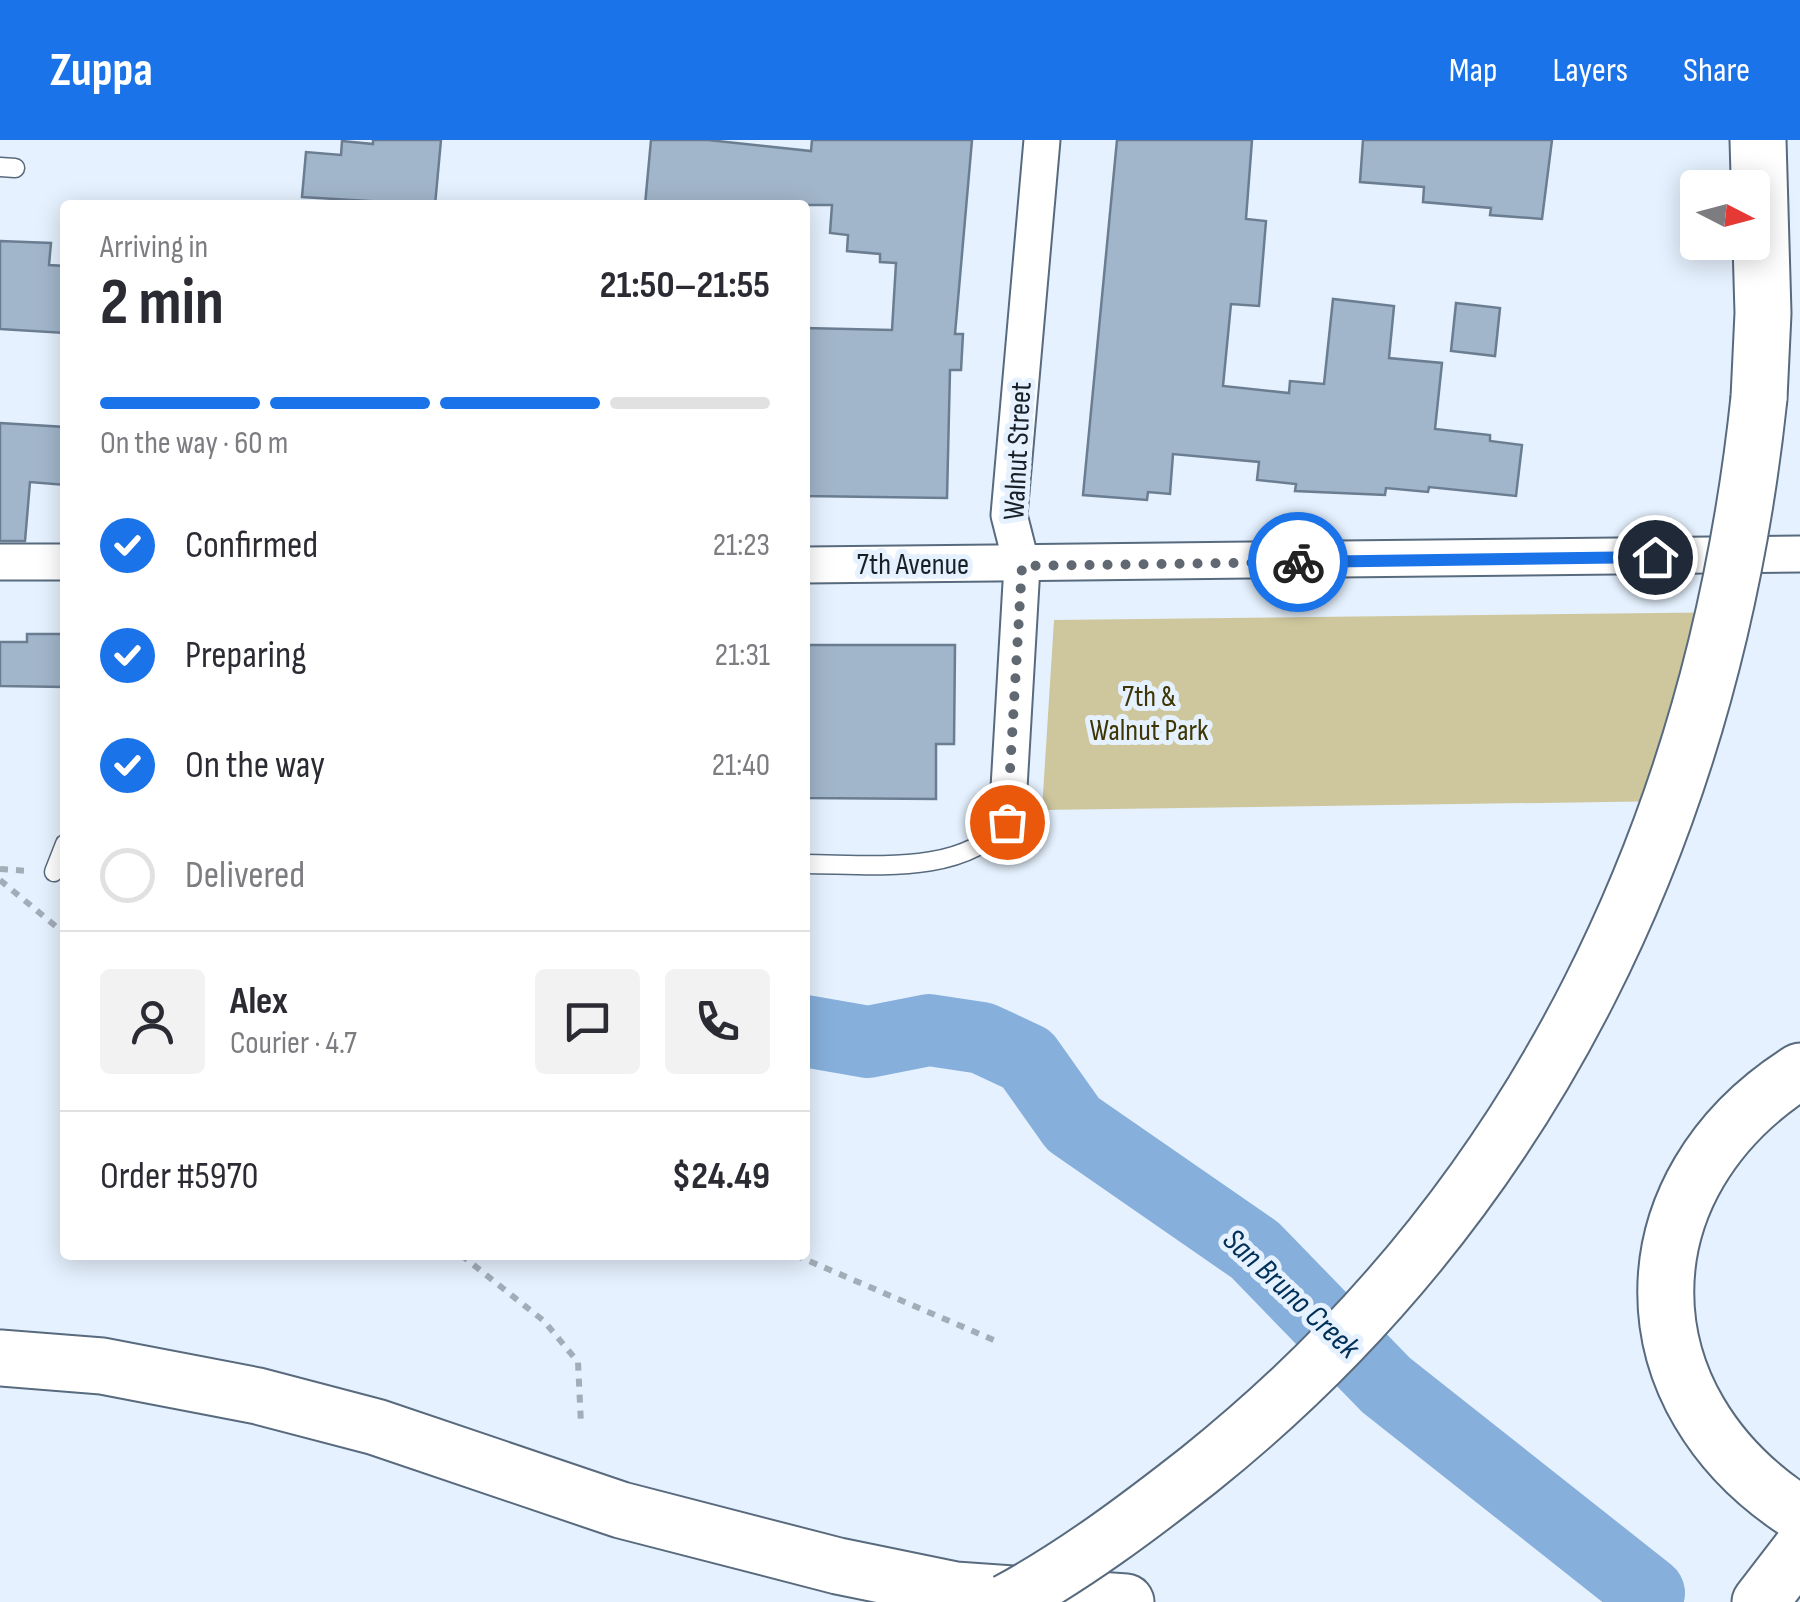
<!DOCTYPE html>
<meta charset="utf-8">
<style>
:root{--surface:#fff;--page:#f2f2f3;--text:#2b2b33;--muted:#7c7c81;--line:#e1e1e2;--accent:#1a73e8}
body{margin:0;font-family:"Sofia Sans Condensed",sans-serif;background:var(--page);color:var(--text);height:100vh;display:flex;flex-direction:column;font-size:38px;white-space:nowrap}
*{box-sizing:border-box;margin:0}
p{font-size:32px;color:var(--muted)}
.icon{flex:none;width:55px;height:55px;fill:none;stroke:currentColor;stroke-width:2;stroke-linecap:round;stroke-linejoin:round}
.map{position:relative;flex:1;overflow:hidden}
.sheet{position:absolute;left:60px;top:60px;width:750px;height:1060px;display:flex;flex-direction:column;background:var(--surface);border-radius:10px;box-shadow:0 5px 25px #0003}
.sheet>*{flex:none}
.needle{width:65px;rotate:96deg}
.tools{position:absolute;left:1680px;top:30px;display:grid;gap:20px}
.tools a{display:grid;place-items:center;width:90px;height:90px;border-radius:10px;background:var(--surface);box-shadow:0 5px 25px #0003;font-size:50px}
.pin{position:absolute;display:grid;place-items:center;width:85px;height:85px;color:#fff;margin:-42px;border:5px solid #fff;border-radius:50%;box-shadow:0 2px 10px #0007}
.courier{position:absolute;display:grid;place-items:center;width:100px;height:100px;margin:-50px;border:8px solid #1a73e8;border-radius:50%;background:#fff;color:#222;box-shadow:0 2px 12px #0007}
.headline em{font-style:normal;font-weight:700}
.headline div{display:flex;flex-direction:column-reverse}
.headline{display:flex;align-items:center;justify-content:space-between;height:170px;padding:0 40px}
h1{font-size:65px;font-weight:700;line-height:75px}
.bar{display:grid;grid-template-columns:repeat(4,1fr);gap:15px 10px;align-content:center;height:120px;padding:0 40px}
.bar i{height:12px;border-radius:8px;background:var(--line)}
.bar .current{background:var(--accent)}
.bar p{grid-column:span 4}
.line{display:flex;align-items:center;gap:25px;padding:0 40px;border-top:2px solid var(--line)}
.line div{flex:1}
.round{display:grid;place-items:center;flex:none;width:105px;height:105px;border-radius:10px;background:var(--page)}
ol{padding:0 40px;list-style:none}
li{display:flex;align-items:center;gap:30px;height:110px}
li p{margin-inline-start:auto}
li .icon{padding:10px;border-radius:50%;background:var(--accent);color:#fff;stroke-width:4}
li:last-child{color:var(--muted)}
li i{width:55px;height:55px;border:5px solid var(--line);border-radius:50%}
header{display:flex;align-items:center;gap:60px;box-sizing:border-box;height:140px;padding:0 50px;background:var(--accent);color:#fff}
header strong{font-size:48px}
nav{display:flex;gap:55px;margin-inline-start:auto;font-size:35px}
.map>svg:first-child{display:block}
.green{fill:#cec79d}
.lines{fill:none;stroke-linecap:round;stroke-linejoin:round}
.river{stroke:#86afdb;stroke-width:72}
.building{fill:#a2b6cb;stroke:#6b7d91;stroke-width:2.5}
.service-casing{stroke:#586a7d;stroke-width:21}
.minor-casing{stroke:#586a7d;stroke-width:39}
.motorway-casing{stroke:#586a7d;stroke-width:59}
.path{stroke:#a2adb8;stroke-width:6;stroke-dasharray:8 8;stroke-linecap:butt}
.service{stroke:#fff;stroke-width:18}
.minor{stroke:#fff;stroke-width:35}
.motorway{stroke:#fff;stroke-width:55}
.motorway-bridge-casing{stroke:#586a7d;stroke-width:59;stroke-linecap:butt}
.motorway-bridge{stroke:#fff;stroke-width:55}
.done{stroke:#606872;stroke-width:10;stroke-dasharray:0 18}
.route{stroke:#1a73e8;stroke-width:12}
.labels{text-anchor:middle;dominant-baseline:central;stroke-width:10;stroke-linejoin:round;paint-order:stroke}
.street-label{font-size:30px;fill:#181f27;stroke:#e5f1fe}
.park-label{font-size:30px;fill:#3e3605;stroke:#e5f1fe}
.water-label{font-size:32px;font-style:italic;fill:#003058;stroke:#e5f1fe}
</style>
<header>
<strong>Zuppa</strong>
<nav><a>Map</a><a>Layers</a><a>Share</a></nav>
</header>
<div class="map">
<svg width="1800" height="1462" viewBox="0 0 1800 1462">
<rect width="100%" height="100%" fill="#e5f1fe"/>
<!-- green -->
<polygon class="green" points="1746,472 1674,661 1042,670 1054,480"/>
<g class="lines">
<!-- river -->
<polyline class="river" points="805,891 868,902 929,890 982,898 1027,919 1073,984 1255,1110 1386,1245 1649,1453"/>
</g>
<!-- building -->
<g class="building">
<polygon points="373,0 441,0 435,65 302,57 306,12 341,15 342,1 373,4"/>
<polygon points="651,0 708,0 811,11 812,0 972,0 955,194 963,194 961,230 950,230 947,358 805,356 805,188 892,190 896,123 880,122 880,114 847,111 848,95 830,93 832,65 645,65"/>
<polygon points="1117,0 1252,0 1246,79 1266,81 1259,166 1231,164 1223,246 1289,253 1290,241 1324,244 1333,159 1394,166 1389,218 1442,223 1435,289 1490,295 1490,301 1522,305 1516,356 1429,347 1428,352 1386,348 1385,355 1295,351 1296,344 1257,340 1259,322 1173,314 1170,354 1148,352 1147,360 1083,355"/>
<polygon points="1363,0 1552,0 1542,79 1490,75 1491,68 1423,62 1424,47 1360,42"/>
<polygon points="0,101 51,103 49,125 65,126 65,193 0,189"/>
<polygon points="1456,163 1500,168 1495,216 1451,211"/>
<polygon points="0,283 65,287 65,345 30,342 25,401 0,401"/>
<polygon points="27,494 65,494 65,547 0,546 0,502 27,502"/>
<polygon points="805,505 955,505 954,604 936,604 936,659 807,658"/>
</g>
<g class="lines">
<defs>
<g id="service">
<polyline points="0,27 15,28"/>
<path d="M805,724C868,724 963,737 1007,682"/>
<polyline points="54,732 65,704"/>
</g>
<g id="minor">
<polyline points="0,422 65,422"/>
<polyline points="805,425 1800,414"/>
<polyline points="1007,682 1022,426 1009,375 1042,0"/>
</g>
<g id="motorway">
<polyline points="1758,0 1763,173 1759,258"/>
<path d="M1800,931C1621,1044 1621,1260 1800,1374"/>
<polyline points="0,1218 102,1226 258,1256 376,1287 621,1370 838,1426 955,1450 1126,1462"/>
<polyline points="1760,1462 1800,1410"/>
</g>
</defs>
<!-- service casing -->
<use href="#service" class="service-casing"/>
<!-- minor casing -->
<use href="#minor" class="minor-casing"/>
<!-- motorway casing -->
<use href="#motorway" class="motorway-casing"/>
<!-- path -->
<g class="path">
<polyline points="0,729 29,731"/>
<polyline points="0,740 65,794"/>
<polyline points="461,1115 544,1181 578,1222 581,1284"/>
<polyline points="795,1115 996,1201"/>
</g>
<!-- service -->
<use href="#service" class="service"/>
<!-- minor -->
<use href="#minor" class="minor"/>
<!-- motorway -->
<use href="#motorway" class="motorway"/>
<defs>
<path id="motorway-bridge" d="M1007,1462C1075,1425 1139,1377 1200,1329C1537,1059 1714,682 1759,258"/>
</defs>
<!-- motorway-bridge casing -->
<use href="#motorway-bridge" class="motorway-bridge-casing"/>
<!-- motorway-bridge -->
<use href="#motorway-bridge" class="motorway-bridge"/>
</g>
<g class="lines">
<!-- done -->
<polyline class="done" points="1007,682 1022,426 1298,422"/>
<!-- route -->
<polyline class="route" points="1298,422 1655,417"/>
</g>
<g class="labels">
<!-- street labels -->
<g class="street-label">
<text transform="translate(1018 311) rotate(-87)">Walnut Street</text>
<text x="913" y="425">7th Avenue</text>
</g>
<!-- park labels -->
<g class="park-label">
<text x="1149" y="557">7th &amp;<tspan x="1149" dy="34">Walnut Park</tspan></text>
</g>
<!-- water labels -->
<g class="water-label">
<text transform="translate(1291 1154) rotate(43)">San Bruno Creek</text>
</g>
</g>
</svg>
<div class="tools">
<a><svg class="needle" viewBox="-14 -14 28 28"><path d="M0-13l5 13h-10z" fill="#e53935"/><path d="M0 13l5-13h-10z" fill="#7c7c81"/></svg></a>
</div>
<div class="pin" style="left:1007px;top:682px;background:#ea580c"><svg class="icon" aria-label="bag" viewBox="0 0 24 24"><path d="M5 8h14l-1 12H6zM9 8a3 3 0 0 1 6 0"/></svg></div>
<div class="pin" style="left:1655px;top:417px;background:#1f2937"><svg class="icon" aria-label="home" viewBox="0 0 24 24"><path d="M3 11l9-7 9 7M6 9v11h12V9"/></svg></div>
<div class="courier" style="left:1298px;top:422px"><svg class="icon" aria-label="bike" viewBox="0 0 24 24"><circle cx="6" cy="16" r="4"/><circle cx="18" cy="16" r="4"/><path d="M6 16l4-8h5l3 8M10 8l3 8H6M13 5h3"/></svg></div>
<section class="sheet">
<div class="headline"><div><h1>2 min</h1><p>Arriving in</p></div><em>21:50–21:55</em></div>
<div class="bar"><i class="current"></i><i class="current"></i><i class="current"></i><i></i><p>On the way · 60 m</p></div>
<ol>
<li><svg class="icon" aria-label="check" viewBox="0 0 24 24"><path d="M5 12l5 5 9-10"/></svg>Confirmed<p>21:23</p></li>
<li><svg class="icon" aria-label="check" viewBox="0 0 24 24"><path d="M5 12l5 5 9-10"/></svg>Preparing<p>21:31</p></li>
<li><svg class="icon" aria-label="check" viewBox="0 0 24 24"><path d="M5 12l5 5 9-10"/></svg>On the way<p>21:40</p></li>
<li><i></i>Delivered</li>
</ol>
<div class="line" style="height:180px"><a class="round"><svg class="icon" aria-label="person" viewBox="0 0 24 24"><circle cx="12" cy="8" r="4"/><path d="M4 21q1-7 8-7t8 7"/></svg></a><div><b>Alex</b><p>Courier · 4.7</p></div><a class="round"><svg class="icon" aria-label="chat" viewBox="0 0 24 24"><path d="M4 5h16v11H9l-5 4z"/></svg></a><a class="round"><svg class="icon" aria-label="phone" viewBox="0 0 24 24"><path d="M5 4h4l2 5-3 2q2 4 5 5l2-3 5 2v4C11 20 4 13 5 4z"/></svg></a></div>
<div class="line" style="height:130px"><div>Order #5970</div><b>$24.49</b></div>
</section>
</div>
